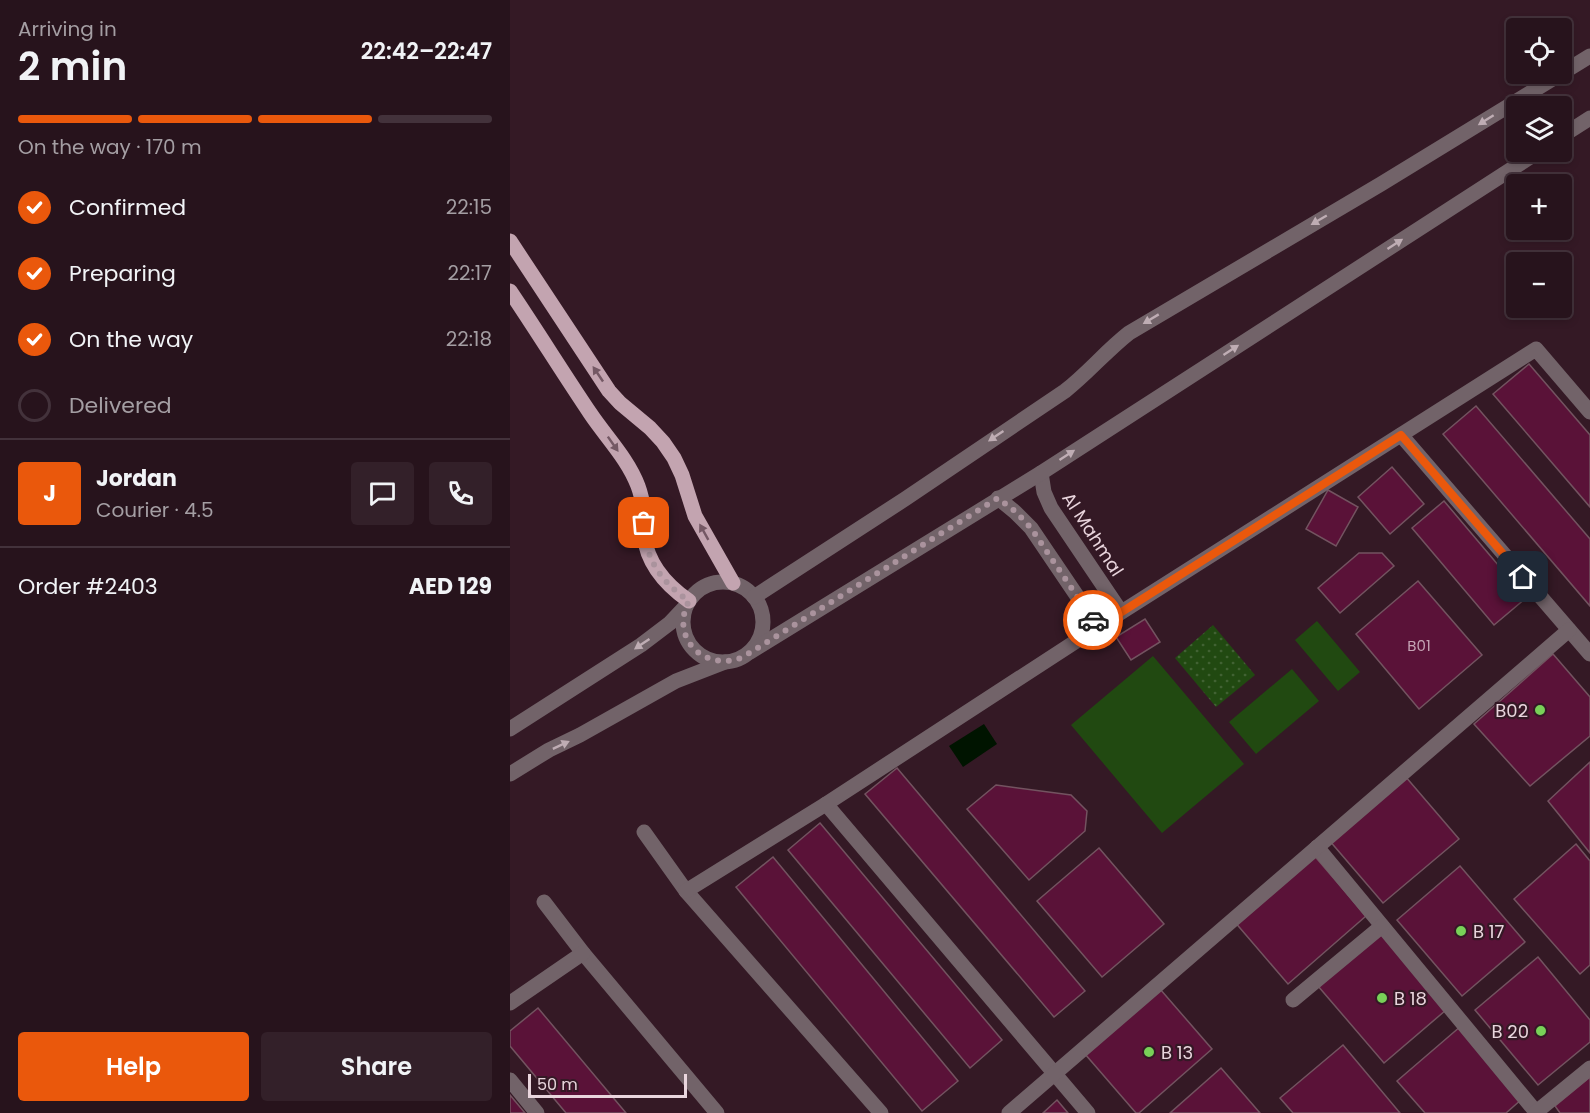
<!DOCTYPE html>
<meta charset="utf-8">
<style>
:root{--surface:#27131c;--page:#332029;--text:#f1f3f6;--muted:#a49ea3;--line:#43323b;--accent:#ea580c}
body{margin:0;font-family:Poppins,sans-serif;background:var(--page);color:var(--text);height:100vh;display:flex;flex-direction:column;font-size:22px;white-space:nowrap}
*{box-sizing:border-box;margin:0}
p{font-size:20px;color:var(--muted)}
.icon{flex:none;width:33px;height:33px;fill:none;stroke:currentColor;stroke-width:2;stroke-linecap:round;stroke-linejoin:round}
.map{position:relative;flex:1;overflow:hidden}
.drawer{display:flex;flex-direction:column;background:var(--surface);width:510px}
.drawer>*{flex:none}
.tools{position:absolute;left:996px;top:18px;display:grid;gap:12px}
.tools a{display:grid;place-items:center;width:66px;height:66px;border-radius:6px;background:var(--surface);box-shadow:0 3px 9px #0003,0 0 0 2px var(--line);font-size:30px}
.scale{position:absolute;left:18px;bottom:15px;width:159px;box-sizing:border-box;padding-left:6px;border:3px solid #e9d5dd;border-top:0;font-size:16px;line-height:21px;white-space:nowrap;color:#e9d5dd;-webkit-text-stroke:4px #341925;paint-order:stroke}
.pin{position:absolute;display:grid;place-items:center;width:51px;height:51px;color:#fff;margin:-26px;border-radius:12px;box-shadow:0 3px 9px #0006}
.courier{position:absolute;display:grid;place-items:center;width:60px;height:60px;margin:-30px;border:4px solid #ea580c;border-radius:50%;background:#fff;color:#222;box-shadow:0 2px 8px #0007}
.headline em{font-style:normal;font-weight:600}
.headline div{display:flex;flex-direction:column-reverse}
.headline{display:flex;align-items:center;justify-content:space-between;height:102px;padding:0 18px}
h1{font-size:39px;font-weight:600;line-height:45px}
.bar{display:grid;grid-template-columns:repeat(4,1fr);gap:9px 6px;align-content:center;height:72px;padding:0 18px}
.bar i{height:8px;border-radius:4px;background:var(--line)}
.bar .selected{background:var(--accent)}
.bar p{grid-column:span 4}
.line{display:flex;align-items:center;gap:15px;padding:0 18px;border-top:2px solid var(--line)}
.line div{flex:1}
.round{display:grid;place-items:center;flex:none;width:63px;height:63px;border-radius:6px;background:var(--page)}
ol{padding:0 18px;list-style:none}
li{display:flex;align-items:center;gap:18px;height:66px}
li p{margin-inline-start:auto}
li .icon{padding:6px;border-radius:50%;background:var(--accent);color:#fff;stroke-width:4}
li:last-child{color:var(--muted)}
li i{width:33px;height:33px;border:3px solid var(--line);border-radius:50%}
.action{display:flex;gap:12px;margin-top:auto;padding:12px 18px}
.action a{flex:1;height:69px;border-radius:6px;background:var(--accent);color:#fff;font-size:24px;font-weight:600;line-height:69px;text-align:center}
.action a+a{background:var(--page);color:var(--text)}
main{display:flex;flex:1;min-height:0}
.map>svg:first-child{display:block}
.grass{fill:#214911}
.park{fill:url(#park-dots)}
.water{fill:#001400}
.building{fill:#5a1238;stroke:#735360;stroke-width:1.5}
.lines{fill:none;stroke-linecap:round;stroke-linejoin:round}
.minor{stroke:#726369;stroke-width:15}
.major{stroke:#c3a4b0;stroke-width:15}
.oneway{fill:#bfadb4}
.oneway2{fill:#745864}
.done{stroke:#aa939d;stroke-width:6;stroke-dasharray:0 10.8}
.route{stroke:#ea580c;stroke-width:8}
.poi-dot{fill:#79d158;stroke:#341925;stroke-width:2}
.labels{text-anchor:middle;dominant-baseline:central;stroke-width:4.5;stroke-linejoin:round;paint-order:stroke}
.number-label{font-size:15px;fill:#c5a4b4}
.street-label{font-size:18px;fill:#e9d5dd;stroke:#341925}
.poi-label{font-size:18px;fill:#e9d5dd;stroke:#341925;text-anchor:start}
</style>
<main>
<section class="drawer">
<div class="headline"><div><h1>2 min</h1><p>Arriving in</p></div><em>22:42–22:47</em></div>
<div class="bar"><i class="selected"></i><i class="selected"></i><i class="selected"></i><i></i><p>On the way · 170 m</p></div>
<ol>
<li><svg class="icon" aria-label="check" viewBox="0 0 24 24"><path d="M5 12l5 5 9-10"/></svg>Confirmed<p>22:15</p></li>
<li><svg class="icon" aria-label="check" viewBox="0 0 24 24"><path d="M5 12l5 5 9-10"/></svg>Preparing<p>22:17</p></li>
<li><svg class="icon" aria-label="check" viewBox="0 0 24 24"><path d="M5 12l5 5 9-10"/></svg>On the way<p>22:18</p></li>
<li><i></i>Delivered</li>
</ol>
<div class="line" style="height:108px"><b class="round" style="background:var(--accent);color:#fff">J</b><div><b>Jordan</b><p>Courier · 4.5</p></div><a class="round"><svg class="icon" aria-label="chat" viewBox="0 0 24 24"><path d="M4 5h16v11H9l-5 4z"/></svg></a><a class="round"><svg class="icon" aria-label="phone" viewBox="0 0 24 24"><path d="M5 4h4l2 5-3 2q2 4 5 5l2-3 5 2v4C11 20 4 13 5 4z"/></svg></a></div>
<div class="line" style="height:78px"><div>Order #2403</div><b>AED 129</b></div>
<div class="action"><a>Help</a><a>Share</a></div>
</section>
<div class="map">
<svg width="1080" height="1113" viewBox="0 0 1080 1113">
<defs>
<pattern id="park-dots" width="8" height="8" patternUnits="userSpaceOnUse" patternTransform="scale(1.5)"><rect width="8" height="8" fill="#214911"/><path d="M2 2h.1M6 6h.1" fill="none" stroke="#416233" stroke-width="1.8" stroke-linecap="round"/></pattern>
</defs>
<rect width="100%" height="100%" fill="#341925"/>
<!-- grass -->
<g class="grass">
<polygon points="807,621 850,672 828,691 785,640"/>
<polygon points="643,656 734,764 652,833 561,725"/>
<polygon points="782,669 809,701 746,754 719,722"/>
</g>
<!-- park -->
<polygon class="park" points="703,625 745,675 706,707 665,658"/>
<!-- water -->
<polygon class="water" points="474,724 487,744 453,767 439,746"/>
<!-- building -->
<g class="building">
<polygon points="1019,364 1080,435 1080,507 983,394"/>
<polygon points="966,406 1080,539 1080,606 933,434"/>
<polygon points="882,467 914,504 880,534 848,497"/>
<polygon points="818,490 848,507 826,546 796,529"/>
<polygon points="934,501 1016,598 984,625 902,528"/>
<polygon points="849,553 872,553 884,566 830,613 808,588"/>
<polygon points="908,581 972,655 909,709 846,634"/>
<polygon points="635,619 650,642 621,660 606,637"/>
<polygon points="1043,654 1080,697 1080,736 1020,786 964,724"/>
<polygon points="1080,762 1080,853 1038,801"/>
<polygon points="387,768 575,991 544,1017 355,794"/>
<polygon points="895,776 949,839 873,903 819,840"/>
<polygon points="486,785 561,795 577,811 575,831 519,880 457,809"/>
<polygon points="310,823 492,1040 460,1068 278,850"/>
<polygon points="1066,844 1080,861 1080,965 1070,974 1004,899"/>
<polygon points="589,848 654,924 592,977 527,901"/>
<polygon points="802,853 856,916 778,984 724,921"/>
<polygon points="263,857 448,1081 412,1111 226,887"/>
<polygon points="950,866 1015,942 952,996 887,920"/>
<polygon points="870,933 936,1010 874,1063 808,986"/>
<polygon points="1028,957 1080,1020 1080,1042 1028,1085 965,1010"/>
<polygon points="650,989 702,1049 629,1113 626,1113 575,1054"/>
<polygon points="28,1008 116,1113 56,1113 0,1046 0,1031"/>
<polygon points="951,1026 1012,1099 996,1113 915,1113 887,1081"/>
<polygon points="833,1045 890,1113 783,1113 770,1098"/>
<polygon points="711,1068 750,1113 660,1113"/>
<polygon points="1080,1077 1080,1113 1050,1113 1045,1106"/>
<polygon points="0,1095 15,1113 0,1113"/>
<polygon points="547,1100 558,1113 533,1113"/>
</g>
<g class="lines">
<!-- minor -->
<g class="minor">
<polyline points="1052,136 1080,118"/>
<polyline points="891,435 1080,654"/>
<polyline points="531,473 534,492 541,508 611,612"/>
<polyline points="488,498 505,512 521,528 588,627"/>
<circle cx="213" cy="622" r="40"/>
<path d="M244,597L395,499L555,391C578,373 596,351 619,333L871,184L1080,56"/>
<polyline points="240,652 531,473 1028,152"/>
<polyline points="0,729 131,645 160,623 176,606"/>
<polyline points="0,774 39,750 70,735 166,681 215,662"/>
<polyline points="316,804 578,1113"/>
<polyline points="134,832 176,891 371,1113"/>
<polyline points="807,847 1026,1112"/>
<polyline points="176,891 316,804 588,627 1026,349 1080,412"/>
<polyline points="34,902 73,953 207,1113"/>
<polyline points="783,1000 872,926"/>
<polyline points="0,1003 73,953"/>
<polyline points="0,1080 27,1113"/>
<polyline points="499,1113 1059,630"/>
<polyline points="1025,1113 1080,1068"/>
</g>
<!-- major -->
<g class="major">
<polyline points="0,241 99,391 110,403 140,428 153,442 164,458 172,475 185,516 223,583"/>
<path d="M0,291C27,331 53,373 80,413C96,437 118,459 128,486C131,494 133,504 134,513C134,520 133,528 134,535C137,564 156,585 179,601"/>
</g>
</g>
<!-- one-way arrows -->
<defs><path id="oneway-solid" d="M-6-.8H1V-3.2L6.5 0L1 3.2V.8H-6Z" transform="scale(1.5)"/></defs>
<g class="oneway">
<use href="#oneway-solid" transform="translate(976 120) rotate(148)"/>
<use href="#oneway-solid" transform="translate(809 220) rotate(150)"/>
<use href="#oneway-solid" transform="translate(885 244) rotate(-33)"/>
<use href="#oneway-solid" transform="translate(641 319) rotate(149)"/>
<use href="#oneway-solid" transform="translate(721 350) rotate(-33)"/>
<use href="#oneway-solid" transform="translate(486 436) rotate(146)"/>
<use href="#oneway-solid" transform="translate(557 455) rotate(-33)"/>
<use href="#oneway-solid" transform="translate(132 644) rotate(146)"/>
<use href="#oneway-solid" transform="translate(51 745) rotate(-25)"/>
</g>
<g class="oneway2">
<use href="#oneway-solid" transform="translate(88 374) rotate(-124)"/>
<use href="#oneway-solid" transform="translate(103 444) rotate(55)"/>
<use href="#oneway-solid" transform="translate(194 532) rotate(-119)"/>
</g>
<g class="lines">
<!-- done -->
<path class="done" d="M134,523C134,558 151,582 179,601C159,638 195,673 233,657L488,498L506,512L521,528L583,620"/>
<!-- route -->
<polyline class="route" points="583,620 588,627 891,435 1013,577"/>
</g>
<!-- markers -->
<g class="poi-dot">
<circle cx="1030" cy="710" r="6"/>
<circle cx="951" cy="931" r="6"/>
<circle cx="872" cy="998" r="6"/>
<circle cx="1031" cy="1031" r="6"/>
<circle cx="639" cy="1052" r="6"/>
</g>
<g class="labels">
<!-- number labels -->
<g class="number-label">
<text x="909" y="645">B01</text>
</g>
<!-- street labels -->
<g class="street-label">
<text transform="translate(583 534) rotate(57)">Al Mahmal</text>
</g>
<!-- poi labels -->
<g class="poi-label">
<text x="1018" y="710" text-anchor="end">B02</text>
<text x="963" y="931">B 17</text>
<text x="884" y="998">B 18</text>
<text x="1019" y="1031" text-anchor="end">B 20</text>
<text x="651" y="1052">B 13</text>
</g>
</g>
</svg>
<div class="tools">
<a><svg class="icon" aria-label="locate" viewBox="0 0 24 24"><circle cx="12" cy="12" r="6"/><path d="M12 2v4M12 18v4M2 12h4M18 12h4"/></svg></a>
<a><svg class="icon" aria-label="layers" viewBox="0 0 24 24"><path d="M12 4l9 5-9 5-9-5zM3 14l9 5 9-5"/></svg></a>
<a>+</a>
<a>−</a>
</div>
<div class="scale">50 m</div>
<div class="pin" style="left:134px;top:523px;background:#ea580c"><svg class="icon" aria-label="bag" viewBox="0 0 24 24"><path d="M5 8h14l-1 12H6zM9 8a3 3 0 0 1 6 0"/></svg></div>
<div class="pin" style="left:1013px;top:577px;background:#1f2937"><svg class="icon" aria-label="home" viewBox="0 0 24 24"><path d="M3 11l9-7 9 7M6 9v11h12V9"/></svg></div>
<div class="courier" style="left:583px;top:620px"><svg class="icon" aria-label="car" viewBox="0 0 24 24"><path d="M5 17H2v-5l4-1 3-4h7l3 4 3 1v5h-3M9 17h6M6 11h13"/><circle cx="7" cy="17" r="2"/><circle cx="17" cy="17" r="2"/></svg></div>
</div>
</main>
